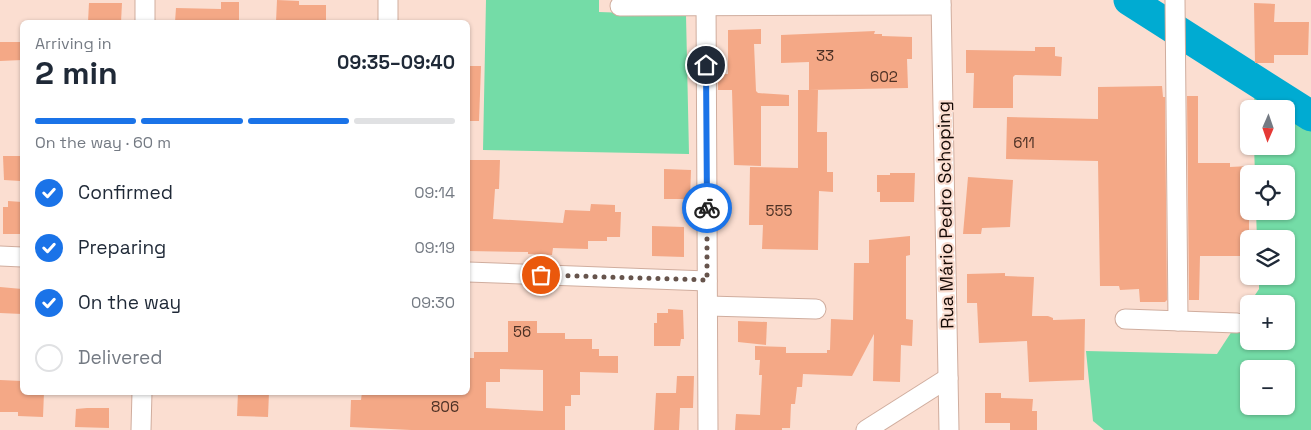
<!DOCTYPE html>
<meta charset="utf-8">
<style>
:root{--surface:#fff;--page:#f2f2f3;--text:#1f2937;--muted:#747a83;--line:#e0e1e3;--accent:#1a73e8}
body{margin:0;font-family:"Space Grotesk",sans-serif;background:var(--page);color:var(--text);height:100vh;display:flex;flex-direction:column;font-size:19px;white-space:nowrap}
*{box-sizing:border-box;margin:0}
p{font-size:16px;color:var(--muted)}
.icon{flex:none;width:28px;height:28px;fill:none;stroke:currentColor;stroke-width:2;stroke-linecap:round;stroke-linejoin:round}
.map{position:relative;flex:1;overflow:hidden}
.side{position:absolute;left:20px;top:20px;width:450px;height:375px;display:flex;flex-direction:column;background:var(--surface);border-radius:8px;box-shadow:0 1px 4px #0004}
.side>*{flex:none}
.needle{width:32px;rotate:182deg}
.controls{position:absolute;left:1240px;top:100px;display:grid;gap:10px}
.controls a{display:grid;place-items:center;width:55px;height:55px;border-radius:8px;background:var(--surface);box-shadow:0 1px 4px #0004;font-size:25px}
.pin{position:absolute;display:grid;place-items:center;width:42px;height:42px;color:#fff;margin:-21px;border:2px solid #fff;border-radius:50%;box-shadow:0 1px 5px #0007}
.courier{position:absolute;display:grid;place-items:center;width:50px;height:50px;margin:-25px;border:4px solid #1a73e8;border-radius:50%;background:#fff;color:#222;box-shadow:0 1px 6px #0007}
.summary em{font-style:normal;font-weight:700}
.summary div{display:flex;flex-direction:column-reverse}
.summary{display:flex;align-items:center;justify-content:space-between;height:85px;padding:0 15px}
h1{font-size:32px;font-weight:700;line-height:38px}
.bar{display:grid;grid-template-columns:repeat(4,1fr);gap:8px 5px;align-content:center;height:60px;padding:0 15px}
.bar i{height:6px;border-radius:4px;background:var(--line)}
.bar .current{background:var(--accent)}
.bar p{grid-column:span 4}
ol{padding:0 15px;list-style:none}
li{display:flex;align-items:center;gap:15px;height:55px}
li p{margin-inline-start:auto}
li .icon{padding:5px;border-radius:50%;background:var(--accent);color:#fff;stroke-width:4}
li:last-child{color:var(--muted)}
li i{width:28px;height:28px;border:2px solid var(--line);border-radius:50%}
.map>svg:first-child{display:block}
.green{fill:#74dca7;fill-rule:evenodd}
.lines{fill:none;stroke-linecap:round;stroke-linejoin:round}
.river{stroke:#00abd2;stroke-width:31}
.building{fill:#f4a886;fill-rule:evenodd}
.minor-casing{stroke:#d0ad9e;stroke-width:21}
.minor{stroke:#fff;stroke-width:19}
.done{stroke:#66544c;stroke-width:5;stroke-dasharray:0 9}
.route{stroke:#1a73e8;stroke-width:6}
.labels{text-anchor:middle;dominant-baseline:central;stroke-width:4.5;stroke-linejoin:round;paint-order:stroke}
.number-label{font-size:15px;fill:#4d3125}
.street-label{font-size:18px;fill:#150905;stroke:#fbded1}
</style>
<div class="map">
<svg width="1311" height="430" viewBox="0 0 1311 430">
<rect width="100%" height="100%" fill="#fbded1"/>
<!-- green -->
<g class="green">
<polygon points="486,0 599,0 599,12 686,15 689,154 483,150"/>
<path d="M1252,68L1311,106V430H1104L1093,421L1086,351L1217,354L1249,305V341H1286V304H1249L1259,289V276H1286V239H1257L1256,211H1286V174H1255L1254,146H1286V109H1255ZM1249,369H1286V406H1249Z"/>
</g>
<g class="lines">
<!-- river -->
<polyline class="river" points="1129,0 1311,116"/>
</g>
<!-- building -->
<g class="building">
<polygon points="277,0 299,1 299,5 326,5 326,22 276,22"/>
<polygon points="221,2 239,2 239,22 175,22 176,8 221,9"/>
<polygon points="89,3 122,3 121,22 88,22"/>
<polygon points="1254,3 1275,4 1274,22 1309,22 1308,55 1274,55 1274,63 1255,63"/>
<polygon points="761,29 761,44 754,44 756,91 758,93 789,95 789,106 761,106 761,166 734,165 732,90 718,90 718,74 728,74 728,30"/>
<polygon points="875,31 874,34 882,34 882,36 912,37 912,59 907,59 908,88 809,90 809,62 781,63 781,35"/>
<polygon points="0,42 21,42 22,60 0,61"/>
<polygon points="1035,47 1055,47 1055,56 1062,57 1061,76 1015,75 1013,77 1013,108 973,108 974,73 966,73 966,50 1035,51"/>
<polygon points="468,66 481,66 479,121 468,121"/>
<polygon points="1162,86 1163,97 1165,97 1167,300 1165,302 1140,302 1139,289 1120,290 1119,286 1100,286 1098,161 1006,159 1007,117 1098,119 1098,87"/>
<polygon points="798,90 818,90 817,132 827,132 827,172 833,172 833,192 819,191 818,250 762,249 763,225 749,225 750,167 798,168"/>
<polygon points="1187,96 1198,96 1198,163 1230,163 1230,167 1249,166 1249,256 1200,256 1199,300 1189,300"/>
<polygon points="3,156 20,156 20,181 4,180"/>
<polygon points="470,160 500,160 499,189 495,189 493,219 563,223 565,210 590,211 591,204 615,205 615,212 621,212 620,237 607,237 607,241 588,241 588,249 553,248 552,255 528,254 528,252 468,251"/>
<polygon points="664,169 691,170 690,199 664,199"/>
<polygon points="890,173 915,173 914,202 880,202 880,192 877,192 877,175 890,175"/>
<polygon points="968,177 1013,180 1010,227 982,228 981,234 963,234"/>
<polygon points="8,201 22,202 22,234 3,234 3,207 8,207"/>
<polygon points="652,226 684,227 684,257 652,256"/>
<polygon points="910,236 910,255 906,256 906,319 913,320 912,346 901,345 900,382 873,381 874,334 852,376 803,374 802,387 797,387 795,404 791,404 790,428 782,428 782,430 735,430 736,414 760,415 762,375 759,375 760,360 755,360 755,346 786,347 786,353 827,353 827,350 830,350 831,319 853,320 854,263 869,263 869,240"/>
<polygon points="1005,273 1005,276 1034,277 1032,316 1048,316 1053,318 1053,320 1085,319 1084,380 1029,382 1027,341 979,343 977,303 967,303 967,274"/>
<polygon points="0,287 22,289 22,314 0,313"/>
<polygon points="668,309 683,310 684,339 681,339 680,346 654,346 654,323 657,323 657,313 668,313"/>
<path d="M508,321H537V333H565V339H592V349H599V356H618V373L580,372V395H571V406H565V430H411L350,427L351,400H361L362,392H468V358H474V352H508ZM500,369L543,370V411L486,408V382H500Z"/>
<polygon points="738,321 767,322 766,345 738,342"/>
<polygon points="677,376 694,376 693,408 680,408 679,430 654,430 656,393 676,393"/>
<polygon points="0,380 22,381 22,392 44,392 43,417 18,416 18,412 0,412"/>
<polygon points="238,392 269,392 268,417 237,416"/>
<polygon points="985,393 1001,393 1001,398 1033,399 1032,411 1037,411 1037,430 1010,430 1010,423 985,423"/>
<polygon points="87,408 109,408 109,428 75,427 76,409"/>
</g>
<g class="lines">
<defs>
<g id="minor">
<polyline points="706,0 708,430"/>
<polyline points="941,0 949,430"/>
<polyline points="1175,0 1178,321"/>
<polyline points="620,6 941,5"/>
<polyline points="145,22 145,0"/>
<polyline points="388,22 388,0"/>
<polyline points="0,256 22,257"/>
<polyline points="468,272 707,281"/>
<polyline points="708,306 816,309"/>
<polyline points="1125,319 1237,323"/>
<polyline points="141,430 142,392"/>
<polyline points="866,430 948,378"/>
</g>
</defs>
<!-- minor casing -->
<use href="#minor" class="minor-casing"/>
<!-- minor -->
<use href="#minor" class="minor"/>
</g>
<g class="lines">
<!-- done -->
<polyline class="done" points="541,275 707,280 707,208"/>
<!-- route -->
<polyline class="route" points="706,65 707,208"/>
</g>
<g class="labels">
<!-- number labels -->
<g class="number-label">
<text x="825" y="55">33</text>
<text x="884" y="76">602</text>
<text x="1024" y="142">611</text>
<text x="779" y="210">555</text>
<text x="522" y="331">56</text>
<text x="445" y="406">806</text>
</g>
<!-- street labels -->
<g class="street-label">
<text transform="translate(945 215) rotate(-91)">Rua Mário Pedro Schoping</text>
</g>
</g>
</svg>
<div class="controls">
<a><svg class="needle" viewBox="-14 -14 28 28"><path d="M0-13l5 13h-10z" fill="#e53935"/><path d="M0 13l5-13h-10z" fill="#747a83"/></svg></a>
<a><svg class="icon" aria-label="locate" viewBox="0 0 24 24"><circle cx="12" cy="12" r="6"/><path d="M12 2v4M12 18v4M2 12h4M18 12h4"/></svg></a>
<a><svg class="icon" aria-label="layers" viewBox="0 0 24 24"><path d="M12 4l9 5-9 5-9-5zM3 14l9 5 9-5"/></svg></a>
<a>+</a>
<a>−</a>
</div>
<div class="pin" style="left:541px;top:275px;background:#ea580c"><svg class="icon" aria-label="bag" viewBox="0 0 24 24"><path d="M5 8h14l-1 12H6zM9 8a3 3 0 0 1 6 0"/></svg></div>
<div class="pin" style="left:706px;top:65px;background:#1f2937"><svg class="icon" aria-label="home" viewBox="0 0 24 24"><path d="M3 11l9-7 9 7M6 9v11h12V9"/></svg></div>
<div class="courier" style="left:707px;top:208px"><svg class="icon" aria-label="bike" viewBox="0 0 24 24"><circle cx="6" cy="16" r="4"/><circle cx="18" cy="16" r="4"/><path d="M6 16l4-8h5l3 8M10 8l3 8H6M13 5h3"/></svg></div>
<section class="side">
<div class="summary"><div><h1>2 min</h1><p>Arriving in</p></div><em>09:35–09:40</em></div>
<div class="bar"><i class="current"></i><i class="current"></i><i class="current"></i><i></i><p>On the way · 60 m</p></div>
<ol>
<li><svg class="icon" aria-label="check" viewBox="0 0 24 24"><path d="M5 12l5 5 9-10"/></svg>Confirmed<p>09:14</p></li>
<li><svg class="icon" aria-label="check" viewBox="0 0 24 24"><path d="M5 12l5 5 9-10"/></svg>Preparing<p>09:19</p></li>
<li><svg class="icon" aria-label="check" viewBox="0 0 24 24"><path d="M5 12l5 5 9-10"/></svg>On the way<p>09:30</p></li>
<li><i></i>Delivered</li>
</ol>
</section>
</div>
